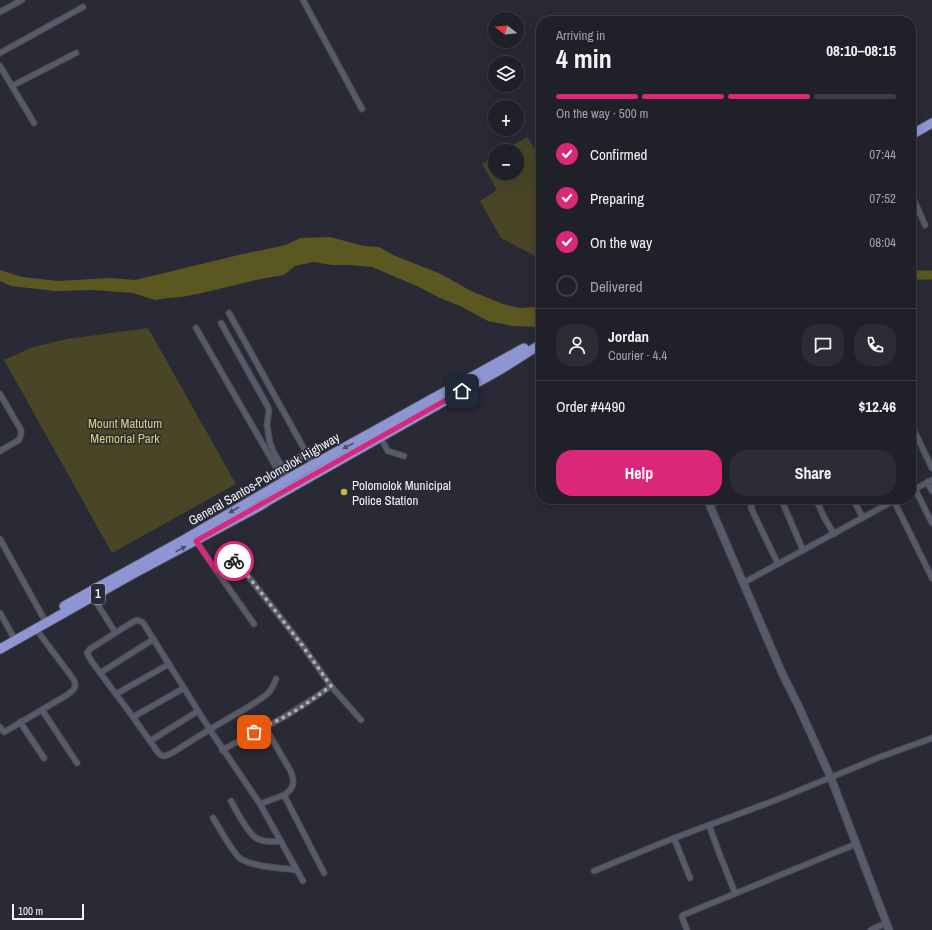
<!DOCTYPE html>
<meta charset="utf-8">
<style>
:root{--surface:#1f2028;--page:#2c2d34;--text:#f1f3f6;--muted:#a1a3a8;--line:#3c3e45;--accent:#db2777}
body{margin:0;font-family:"Archivo Narrow",sans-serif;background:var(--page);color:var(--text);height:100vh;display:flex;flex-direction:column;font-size:15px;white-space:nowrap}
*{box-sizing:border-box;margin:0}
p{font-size:13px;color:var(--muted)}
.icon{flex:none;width:22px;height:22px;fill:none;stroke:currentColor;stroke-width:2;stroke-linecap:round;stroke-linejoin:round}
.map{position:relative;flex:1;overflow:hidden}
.drawer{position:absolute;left:536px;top:16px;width:380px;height:488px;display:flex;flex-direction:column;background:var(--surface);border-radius:16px;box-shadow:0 4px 16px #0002,0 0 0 1px var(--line)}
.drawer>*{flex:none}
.needle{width:26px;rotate:286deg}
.tools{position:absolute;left:488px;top:12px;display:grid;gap:8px}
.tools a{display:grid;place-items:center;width:36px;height:36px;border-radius:50%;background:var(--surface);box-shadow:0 4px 16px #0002,0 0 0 1px var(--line);font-size:20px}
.scale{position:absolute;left:12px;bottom:10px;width:72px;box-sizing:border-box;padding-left:4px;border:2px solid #f2f3fb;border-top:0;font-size:11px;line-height:14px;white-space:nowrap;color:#f2f3fb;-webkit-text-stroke:3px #292a36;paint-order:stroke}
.pin{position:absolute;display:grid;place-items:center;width:34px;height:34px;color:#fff;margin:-17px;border-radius:8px;box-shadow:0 2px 6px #0006}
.courier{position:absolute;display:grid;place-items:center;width:40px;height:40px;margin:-20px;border:3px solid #db2777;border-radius:50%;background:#fff;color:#222;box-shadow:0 1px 5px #0007}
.overview em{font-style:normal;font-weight:700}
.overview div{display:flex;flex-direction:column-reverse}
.overview{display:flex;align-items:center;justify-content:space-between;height:68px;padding:0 20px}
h1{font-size:26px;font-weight:700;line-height:30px}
.bar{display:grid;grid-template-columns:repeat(4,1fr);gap:6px 4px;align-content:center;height:48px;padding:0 20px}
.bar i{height:5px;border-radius:3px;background:var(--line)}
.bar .on{background:var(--accent)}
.bar p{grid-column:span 4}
.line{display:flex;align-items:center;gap:10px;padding:0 20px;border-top:1px solid var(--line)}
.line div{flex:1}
.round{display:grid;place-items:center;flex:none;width:42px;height:42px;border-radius:16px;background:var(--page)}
ol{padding:0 20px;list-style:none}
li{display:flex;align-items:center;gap:12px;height:44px}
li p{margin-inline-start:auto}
li .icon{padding:4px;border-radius:50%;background:var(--accent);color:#fff;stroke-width:4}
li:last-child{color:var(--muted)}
li i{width:22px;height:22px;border:2px solid var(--line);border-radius:50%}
.action{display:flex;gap:8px;margin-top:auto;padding:8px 20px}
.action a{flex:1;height:46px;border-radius:16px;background:var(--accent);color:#fff;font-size:16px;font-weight:700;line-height:46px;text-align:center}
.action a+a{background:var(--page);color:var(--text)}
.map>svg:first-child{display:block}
.green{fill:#484625}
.water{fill:#5b5721}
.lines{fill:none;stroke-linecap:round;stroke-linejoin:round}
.river{stroke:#5b5721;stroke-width:9}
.street-casing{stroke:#484952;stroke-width:7}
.secondary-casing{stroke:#484952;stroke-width:9}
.highway-casing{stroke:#484952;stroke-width:11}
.street{stroke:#585a67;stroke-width:5}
.secondary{stroke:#585a67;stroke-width:7}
.highway{stroke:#8d95d3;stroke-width:9}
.oneway{fill:#4c4f6d}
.done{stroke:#acadb6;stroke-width:4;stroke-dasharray:0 7.2}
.route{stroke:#db2777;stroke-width:5}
.poi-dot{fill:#c5bc3d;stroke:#292a36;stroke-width:1.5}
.labels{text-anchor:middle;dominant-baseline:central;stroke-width:3;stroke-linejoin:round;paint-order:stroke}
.shield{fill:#292a36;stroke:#b6b7c0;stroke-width:1}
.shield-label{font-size:12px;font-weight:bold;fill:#f2f3fb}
.park-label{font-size:13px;fill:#d4cf7c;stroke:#292a36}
.street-label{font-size:13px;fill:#f2f3fb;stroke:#292a36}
.poi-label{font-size:13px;fill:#f2f3fb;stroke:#292a36;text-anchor:start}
</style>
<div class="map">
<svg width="932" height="930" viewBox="0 0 932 930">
<rect width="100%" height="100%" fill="#292a36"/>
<!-- green -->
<g class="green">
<polygon points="527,137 541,158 541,259 501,238 480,201 497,190 482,164 495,156 495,173 517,173 517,151 504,151"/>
<polygon points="148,328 236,484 112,553 4,360 33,347 67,339"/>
</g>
<!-- water -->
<polygon class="water" points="330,237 364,246 379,247 393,255 441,274 471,291 503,304 520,308 535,307 541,308 541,327 512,326 488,321 460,306 440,298 417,286 372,267 350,265 332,265 313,262 295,266 284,275 260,279 202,293 182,297 168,298 155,300 133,293 92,290 55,291 11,286 0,281 0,270 22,277 58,281 110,278 135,280 243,254 286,245 300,238"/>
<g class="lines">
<!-- river -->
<polyline class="river" points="911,275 932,275"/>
<defs>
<g id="street">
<polyline points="303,0 362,109"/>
<polyline points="0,12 22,0"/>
<polyline points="0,53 83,7"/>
<polyline points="0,66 34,123"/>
<polyline points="12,86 76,53"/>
<polyline points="911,193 925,225"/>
<polyline points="229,313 313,465"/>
<polyline points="221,323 268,407 269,410 267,425 270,443 274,453 289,479"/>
<polyline points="196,328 284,481"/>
<polyline points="0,394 21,430 21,434 19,440 0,451"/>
<polyline points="911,424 932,468"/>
<polyline points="380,437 388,451 404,456"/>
<polyline points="282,468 306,453"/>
<polyline points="927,482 932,491"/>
<polyline points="915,489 932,523"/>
<polyline points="911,491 932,480"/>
<polyline points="760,499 752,503 751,508 778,564"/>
<polyline points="781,499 803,550"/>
<polyline points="816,499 824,517 834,534"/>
<polyline points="853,499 863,518"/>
<polyline points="894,501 932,578"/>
<polyline points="710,505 722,499"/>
<polyline points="0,539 44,619"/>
<polyline points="196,541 216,570 254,624"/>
<path d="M216,570C222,565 228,559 237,562L302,645L331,686L361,720"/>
<polyline points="743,583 897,499"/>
<polyline points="93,597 115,632"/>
<polyline points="0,613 13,636"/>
<polyline points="100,673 154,639"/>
<path d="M276,679C274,685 272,690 267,694C258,702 246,708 236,714C218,724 201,735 183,746C178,749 171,755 164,756C161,756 159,754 157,751L133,717L92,662L87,653L90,649L131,623L137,620L142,622L144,624L210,730L260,804L303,881"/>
<polyline points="116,694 169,664"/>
<polyline points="42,710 77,763"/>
<polyline points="133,717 184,688"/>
<polyline points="20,722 44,758"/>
<path d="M0,727L4,732L6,731L67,695C73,690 77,689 74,680L36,629"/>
<path d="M265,727L290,770C295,781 295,788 284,795"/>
<polyline points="150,741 198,711"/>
<polyline points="222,750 284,717 314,698 331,686"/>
<path d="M231,801C236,810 247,832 256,838C263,842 273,842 281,841"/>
<polyline points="260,804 284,795 324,873"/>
<path d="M213,818C219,827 233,854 241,859C254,867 281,868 296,870"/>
<polyline points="709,825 718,850 735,893"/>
<polyline points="674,838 690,878"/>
<polyline points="594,871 669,840 776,800 880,757 932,738"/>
<polyline points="687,930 682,917 683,915 856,844"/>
<polyline points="871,930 886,923"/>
</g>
<polyline id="secondary" points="707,499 782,673 797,703 831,778 889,930"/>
<g id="highway">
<polyline points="911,135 932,123"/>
<polyline points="64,606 187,538 300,472 524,348"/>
<polyline points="0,649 131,575 260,506 271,499 503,368 541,344"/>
</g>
</defs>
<!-- street casing -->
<use href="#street" class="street-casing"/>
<!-- secondary casing -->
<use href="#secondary" class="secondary-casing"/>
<!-- highway casing -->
<use href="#highway" class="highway-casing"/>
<!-- street -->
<use href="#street" class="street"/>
<!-- secondary -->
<use href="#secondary" class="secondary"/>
<!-- highway -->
<use href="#highway" class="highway"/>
</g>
<!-- one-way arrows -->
<defs><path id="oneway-solid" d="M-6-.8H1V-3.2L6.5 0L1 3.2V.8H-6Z"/></defs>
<g class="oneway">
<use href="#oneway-solid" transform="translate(348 446) rotate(152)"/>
<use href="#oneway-solid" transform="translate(234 510) rotate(150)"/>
<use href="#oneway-solid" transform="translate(181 549) rotate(-28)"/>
</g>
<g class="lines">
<!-- done -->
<polyline class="done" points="234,561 238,563 302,645 331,686 300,708 284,717 254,732"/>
<!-- route -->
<path class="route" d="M234,561C226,561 221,565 216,570L196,541L462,391"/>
</g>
<!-- markers -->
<circle class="poi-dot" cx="344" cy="492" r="4"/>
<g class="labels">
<!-- shield labels -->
<rect class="shield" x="91" y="584" width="14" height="20" rx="3"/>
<g class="shield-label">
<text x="98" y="594">1</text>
</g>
<!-- park labels -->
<g class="park-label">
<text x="125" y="423">Mount Matutum<tspan x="125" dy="15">Memorial Park</tspan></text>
</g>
<!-- street labels -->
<g class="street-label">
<text transform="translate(264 479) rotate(-30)">General Santos-Polomolok Highway</text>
</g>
<!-- poi labels -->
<g class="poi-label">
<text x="352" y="485">Polomolok Municipal<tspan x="352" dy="15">Police Station</tspan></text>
</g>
</g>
</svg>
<div class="tools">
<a><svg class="needle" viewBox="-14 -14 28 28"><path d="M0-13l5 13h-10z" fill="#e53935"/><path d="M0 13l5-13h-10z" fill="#a1a3a8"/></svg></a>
<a><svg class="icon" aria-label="layers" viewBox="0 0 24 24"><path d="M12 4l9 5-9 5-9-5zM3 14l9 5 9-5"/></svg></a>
<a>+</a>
<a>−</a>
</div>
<div class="scale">100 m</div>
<div class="pin" style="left:254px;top:732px;background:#ea580c"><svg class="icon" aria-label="bag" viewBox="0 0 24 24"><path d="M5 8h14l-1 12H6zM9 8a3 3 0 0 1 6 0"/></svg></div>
<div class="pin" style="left:462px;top:391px;background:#1f2937"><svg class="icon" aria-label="home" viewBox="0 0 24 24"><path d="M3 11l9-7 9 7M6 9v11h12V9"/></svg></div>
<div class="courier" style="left:234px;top:561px"><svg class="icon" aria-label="bike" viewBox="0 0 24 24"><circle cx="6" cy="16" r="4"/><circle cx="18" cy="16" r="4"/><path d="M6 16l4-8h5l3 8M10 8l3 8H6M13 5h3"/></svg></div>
<section class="drawer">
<div class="overview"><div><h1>4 min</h1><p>Arriving in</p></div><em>08:10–08:15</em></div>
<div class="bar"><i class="on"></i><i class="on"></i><i class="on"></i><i></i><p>On the way · 500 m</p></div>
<ol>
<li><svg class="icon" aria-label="check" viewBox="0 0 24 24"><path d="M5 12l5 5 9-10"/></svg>Confirmed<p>07:44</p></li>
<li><svg class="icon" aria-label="check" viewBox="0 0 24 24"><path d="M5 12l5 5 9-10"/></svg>Preparing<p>07:52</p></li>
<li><svg class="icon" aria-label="check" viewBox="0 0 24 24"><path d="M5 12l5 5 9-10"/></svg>On the way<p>08:04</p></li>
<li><i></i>Delivered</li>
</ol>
<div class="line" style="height:72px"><a class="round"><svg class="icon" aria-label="person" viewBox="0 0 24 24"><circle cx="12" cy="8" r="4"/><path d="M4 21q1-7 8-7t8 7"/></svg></a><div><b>Jordan</b><p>Courier · 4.4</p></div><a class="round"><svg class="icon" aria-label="chat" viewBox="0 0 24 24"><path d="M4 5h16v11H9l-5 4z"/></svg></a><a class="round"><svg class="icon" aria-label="phone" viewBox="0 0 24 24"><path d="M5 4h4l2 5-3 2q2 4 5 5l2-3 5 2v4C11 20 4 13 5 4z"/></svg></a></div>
<div class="line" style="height:52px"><div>Order #4490</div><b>$12.46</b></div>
<div class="action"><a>Help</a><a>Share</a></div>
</section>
</div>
